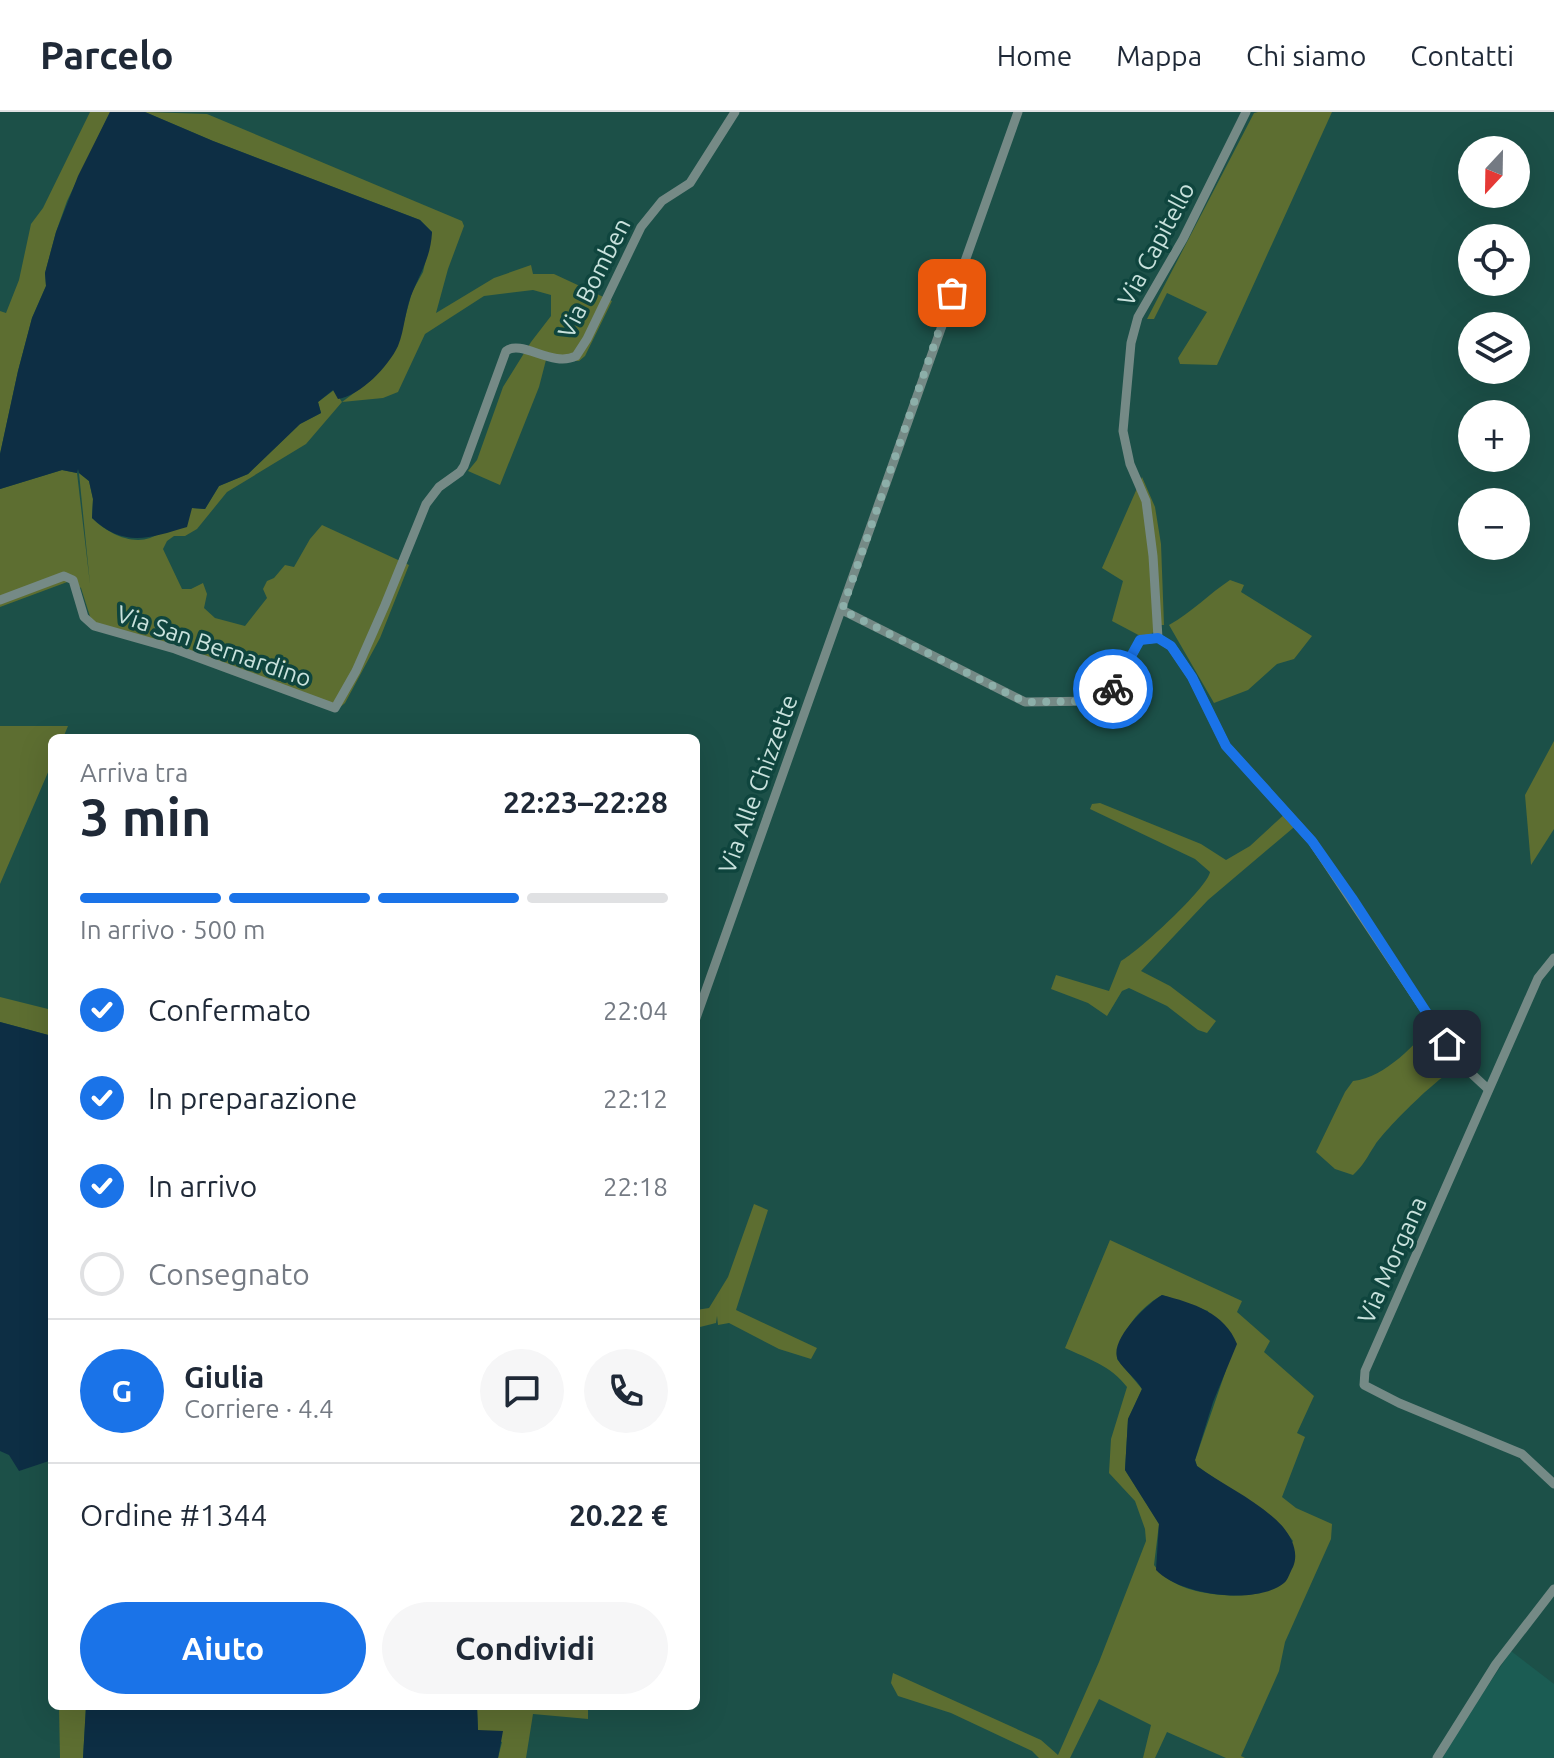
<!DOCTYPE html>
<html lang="it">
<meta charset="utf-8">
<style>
:root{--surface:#fff;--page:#f6f6f7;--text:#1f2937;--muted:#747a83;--line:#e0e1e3;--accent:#1a73e8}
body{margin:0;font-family:Ubuntu,sans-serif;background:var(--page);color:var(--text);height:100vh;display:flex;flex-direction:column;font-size:30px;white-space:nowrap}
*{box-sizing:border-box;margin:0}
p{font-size:26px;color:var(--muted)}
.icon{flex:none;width:44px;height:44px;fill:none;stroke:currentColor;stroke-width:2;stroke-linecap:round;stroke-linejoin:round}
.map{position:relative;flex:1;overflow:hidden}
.drawer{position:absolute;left:48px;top:622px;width:652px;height:976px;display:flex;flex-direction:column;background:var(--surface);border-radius:12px;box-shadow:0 8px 32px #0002}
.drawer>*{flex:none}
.needle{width:52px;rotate:202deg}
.fabs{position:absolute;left:1458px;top:24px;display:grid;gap:16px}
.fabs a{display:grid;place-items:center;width:72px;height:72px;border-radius:50%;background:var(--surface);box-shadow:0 8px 32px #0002;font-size:40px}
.pin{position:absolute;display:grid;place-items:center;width:68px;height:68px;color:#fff;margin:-34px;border-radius:16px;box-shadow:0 4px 12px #0006}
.courier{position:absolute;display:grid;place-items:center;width:80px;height:80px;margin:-40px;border:6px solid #1a73e8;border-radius:50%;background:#fff;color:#222;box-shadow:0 2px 10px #0007}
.overview em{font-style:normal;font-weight:600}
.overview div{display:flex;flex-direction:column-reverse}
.overview{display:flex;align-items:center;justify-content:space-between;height:136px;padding:0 32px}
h1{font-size:52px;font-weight:600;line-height:60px}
.bar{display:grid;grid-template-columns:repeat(4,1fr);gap:12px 8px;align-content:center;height:96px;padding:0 32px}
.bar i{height:10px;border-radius:6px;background:var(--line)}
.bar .on{background:var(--accent)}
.bar p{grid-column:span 4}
.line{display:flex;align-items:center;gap:20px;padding:0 32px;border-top:2px solid var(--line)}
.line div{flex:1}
.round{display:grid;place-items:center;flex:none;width:84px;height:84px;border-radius:42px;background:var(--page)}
ol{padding:0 32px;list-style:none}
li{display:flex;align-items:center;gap:24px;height:88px}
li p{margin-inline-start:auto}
li .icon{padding:8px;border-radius:50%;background:var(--accent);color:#fff;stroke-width:4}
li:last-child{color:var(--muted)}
li i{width:44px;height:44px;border:4px solid var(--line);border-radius:50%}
.cta{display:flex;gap:16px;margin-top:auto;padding:16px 32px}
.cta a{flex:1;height:92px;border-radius:48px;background:var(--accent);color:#fff;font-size:32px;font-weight:600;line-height:92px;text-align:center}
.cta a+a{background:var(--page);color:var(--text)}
header{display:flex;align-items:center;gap:48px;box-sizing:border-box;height:112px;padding:0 40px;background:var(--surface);border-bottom:2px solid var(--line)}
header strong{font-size:38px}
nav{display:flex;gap:44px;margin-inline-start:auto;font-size:28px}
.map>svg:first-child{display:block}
.built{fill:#1b5c53}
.green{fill:#5d6e31;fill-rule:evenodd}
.water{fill:#0d2e44}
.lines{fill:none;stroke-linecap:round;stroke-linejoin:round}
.street{stroke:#758a86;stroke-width:9}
.done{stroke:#8cafa9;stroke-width:8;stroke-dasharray:0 14.4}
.route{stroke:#1a73e8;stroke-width:10}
.labels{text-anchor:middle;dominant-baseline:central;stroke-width:7;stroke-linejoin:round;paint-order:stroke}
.street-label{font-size:24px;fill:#c9e2dd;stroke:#0f453e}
</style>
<header>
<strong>Parcelo</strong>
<nav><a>Home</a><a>Mappa</a><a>Chi siamo</a><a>Contatti</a></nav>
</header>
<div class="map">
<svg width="1554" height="1646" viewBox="0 0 1554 1646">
<rect width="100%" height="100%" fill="#1c5048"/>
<!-- built -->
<polygon class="built" points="1511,1539 1554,1572 1554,1646 1443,1646 1451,1629"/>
<!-- green -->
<g class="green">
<polygon points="90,0 110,0 67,89 56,120 45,161 46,174 32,206 18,259 0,342 0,199 6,201 19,168 31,112 43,96"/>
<path d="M145,0L207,2L462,109L464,114L448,157L436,201L494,166L531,153L533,162H554L612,189L585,244L579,249L546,248L539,275L500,373L468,359L477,348L503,275L531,230L551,204V183L533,178L484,184L425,222L398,280L383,286L342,290L306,332L227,380L197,417L185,424H174L167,429L163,437L182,477H191L203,471L207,482L204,496L215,506L245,514L267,486L263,477L267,469L274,466L285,453L294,455L310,427L322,413L409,453L380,526L345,591L337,598L203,550L93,514L81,476L70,469L0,495V377L62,358L77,361L90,472L79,361L89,369L93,387L92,406C106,420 130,433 150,426C162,422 182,404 192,396L205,397L219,374L248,362L300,312L321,301L318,290L334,278L342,290L370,269L397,235L412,180L423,160L432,120L420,108L213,29Z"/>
<polygon points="1258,0 1332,0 1217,253 1180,252 1178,246 1207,200 1167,181 1154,207 1147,207 1254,1"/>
<polygon points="1142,365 1155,395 1161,432 1164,513 1161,513 1146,527 1112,509 1123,469 1102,456"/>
<path d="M1230,468L1244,473L1241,480L1312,524L1294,547L1277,552L1248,578L1214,591L1169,513C1192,500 1209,482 1230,468Z"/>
<polygon points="0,614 68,614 63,626 52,626 52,651 0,772"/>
<polygon points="1554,629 1554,717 1531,753 1525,683"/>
<path d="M1100,691L1201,732L1226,748L1250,734L1287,700L1299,711L1208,788L1141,859L1170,874L1216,909L1207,921L1198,918L1167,894L1129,876L1122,879L1107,904L1088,891L1051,877L1056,863L1109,879L1121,849C1138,840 1208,775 1210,760L1195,747L1090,697L1092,692Z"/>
<polygon points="0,885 52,898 52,924 0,910"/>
<path d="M1437,909L1467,950C1446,956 1388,1014 1375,1033C1367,1045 1364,1053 1353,1063L1335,1057L1316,1040L1345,980L1353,969C1387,965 1414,932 1437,909Z"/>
<polygon points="754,1092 768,1098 736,1198 817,1236 811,1247 779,1237 729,1211 718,1213 717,1204 716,1211 696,1216 696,1198 709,1196 728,1165"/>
<path d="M1110,1128L1242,1189L1237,1200L1270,1229L1264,1240L1314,1284L1297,1321L1305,1325L1282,1385L1296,1396L1332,1412L1331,1427L1285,1530L1279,1559L1241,1644L1245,1646H1226L1167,1620L1155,1646H1143L1151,1613L1099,1587L1070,1646H1039L1032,1639L951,1601L898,1584L891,1571L893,1561L1041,1628L1058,1643L1099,1550L1146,1429L1145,1417L1135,1389L1109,1361L1111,1327L1127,1275C1111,1254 1089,1247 1065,1236ZM1162,1183L1208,1199L1226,1258L1195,1348L1197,1354L1281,1413L1293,1429L1261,1481C1229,1487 1174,1483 1154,1453L1159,1412L1125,1358L1128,1307L1142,1277L1117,1247C1121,1219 1138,1197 1162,1183Z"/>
<polygon points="59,1594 86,1594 83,1646 60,1646"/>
<polygon points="477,1594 588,1594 588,1607 533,1602 526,1646 498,1646 502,1630 478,1618"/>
</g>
<!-- water -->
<g class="water">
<path d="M110,0H145L213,29L420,108L432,120C431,143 422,158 413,179C405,196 405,217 398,234C388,255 361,283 338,287L333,278L318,290L321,301L300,312L248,362L219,374L205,397L192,396L187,415C150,426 123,436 92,406L93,387L89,369L79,361L78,357L77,361L62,358L0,377V342L18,259L32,206L46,174L45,161L56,120L78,64Z"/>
<polygon points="0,910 52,924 52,1348 19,1359 9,1343 0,1339"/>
<path d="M1162,1183C1193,1191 1225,1201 1237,1232L1213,1290L1195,1348L1197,1354C1224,1374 1261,1390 1283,1415C1292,1426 1299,1441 1293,1455C1290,1460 1288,1468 1284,1471C1256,1494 1179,1483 1156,1458L1159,1412L1125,1358L1128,1307L1142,1277C1136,1266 1124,1258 1118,1248C1108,1229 1147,1192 1162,1183Z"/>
<polygon points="86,1594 477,1594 478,1618 503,1619 498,1646 83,1646"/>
</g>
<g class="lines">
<!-- street -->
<g class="street">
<path d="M0,488L64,464L73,468L84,505L94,514L175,537L335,596L356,559L385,493L426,392L439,375L460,360L464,354L506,239C522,227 552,256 576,244L587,227L641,115L662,89L690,71L735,0"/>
<polyline points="842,498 1025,590 1097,589 1115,575 1140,528 1158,526 1171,534 1192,565 1226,634 1312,729 1460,951 1488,977"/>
<polyline points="1158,526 1153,444 1146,389 1130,352 1123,319 1131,231 1138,205 1183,127 1246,0"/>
<polyline points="1554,846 1538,866 1365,1259 1364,1273 1399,1291 1522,1342 1554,1372"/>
<polyline points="696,906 1018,0"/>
<polyline points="1437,1646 1496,1552 1554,1477"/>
</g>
</g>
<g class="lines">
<!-- done -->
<polyline class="done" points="952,181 842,498 1025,590 1097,589 1113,577"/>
<!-- route -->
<polyline class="route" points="1113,577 1140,528 1158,526 1171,534 1192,565 1226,634 1312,729 1352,786 1447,932"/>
</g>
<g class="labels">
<!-- street labels -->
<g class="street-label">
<text transform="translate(1156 132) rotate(-62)">Via Capitello</text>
<text transform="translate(594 166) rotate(-63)">Via Bomben</text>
<text transform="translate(214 534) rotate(19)">Via San Bernardino</text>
<text transform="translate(758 672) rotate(-70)">Via Alle Chizzette</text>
<text transform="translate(1392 1148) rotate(-66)">Via Morgana</text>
</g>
</g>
</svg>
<div class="fabs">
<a><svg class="needle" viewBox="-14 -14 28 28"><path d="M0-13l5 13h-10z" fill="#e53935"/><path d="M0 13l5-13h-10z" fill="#747a83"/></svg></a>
<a><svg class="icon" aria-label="locate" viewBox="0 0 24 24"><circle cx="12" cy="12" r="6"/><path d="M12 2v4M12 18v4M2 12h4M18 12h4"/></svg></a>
<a><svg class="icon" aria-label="layers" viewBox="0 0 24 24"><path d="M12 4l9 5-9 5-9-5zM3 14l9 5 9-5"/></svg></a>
<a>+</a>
<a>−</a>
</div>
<div class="pin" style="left:952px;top:181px;background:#ea580c"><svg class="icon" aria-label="bag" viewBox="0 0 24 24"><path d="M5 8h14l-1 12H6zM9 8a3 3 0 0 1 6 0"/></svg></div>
<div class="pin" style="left:1447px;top:932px;background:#1f2937"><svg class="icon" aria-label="home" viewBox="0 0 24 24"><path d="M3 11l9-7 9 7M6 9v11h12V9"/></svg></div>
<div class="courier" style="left:1113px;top:577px"><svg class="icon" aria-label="bike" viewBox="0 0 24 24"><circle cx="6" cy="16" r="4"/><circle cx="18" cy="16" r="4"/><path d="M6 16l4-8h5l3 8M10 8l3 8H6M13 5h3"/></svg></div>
<section class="drawer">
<div class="overview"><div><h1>3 min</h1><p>Arriva tra</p></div><em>22:23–22:28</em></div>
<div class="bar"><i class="on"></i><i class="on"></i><i class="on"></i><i></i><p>In arrivo · 500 m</p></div>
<ol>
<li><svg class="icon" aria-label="check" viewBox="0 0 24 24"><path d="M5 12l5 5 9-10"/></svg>Confermato<p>22:04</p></li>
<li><svg class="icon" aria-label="check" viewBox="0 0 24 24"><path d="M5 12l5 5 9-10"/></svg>In preparazione<p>22:12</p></li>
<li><svg class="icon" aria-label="check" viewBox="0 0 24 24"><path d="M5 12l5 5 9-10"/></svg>In arrivo<p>22:18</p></li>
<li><i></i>Consegnato</li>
</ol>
<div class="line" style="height:144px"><b class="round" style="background:var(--accent);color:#fff">G</b><div><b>Giulia</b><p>Corriere · 4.4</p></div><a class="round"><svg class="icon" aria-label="chat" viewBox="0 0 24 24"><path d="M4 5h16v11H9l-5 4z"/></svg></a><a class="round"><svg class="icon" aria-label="phone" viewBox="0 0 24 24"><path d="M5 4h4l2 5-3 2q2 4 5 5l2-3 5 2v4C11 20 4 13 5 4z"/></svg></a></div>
<div class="line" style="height:104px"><div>Ordine #1344</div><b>20.22 €</b></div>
<div class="cta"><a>Aiuto</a><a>Condividi</a></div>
</section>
</div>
